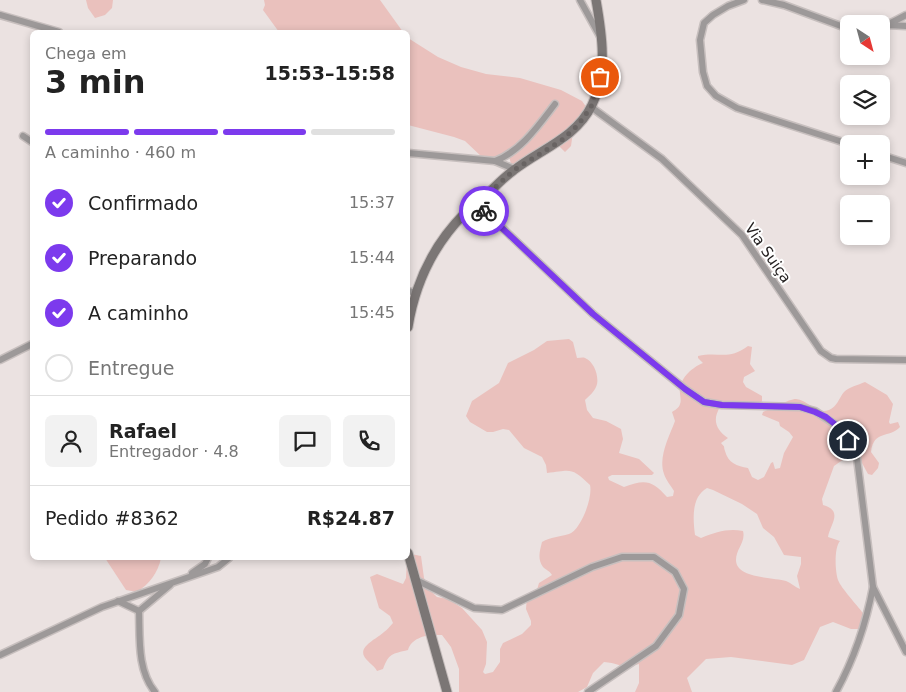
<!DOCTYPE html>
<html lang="pt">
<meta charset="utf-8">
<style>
:root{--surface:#fff;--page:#f2f2f2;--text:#222;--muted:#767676;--line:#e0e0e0;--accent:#7c3aed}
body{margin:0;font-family:"DejaVu Sans",sans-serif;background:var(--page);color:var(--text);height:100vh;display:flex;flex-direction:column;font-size:19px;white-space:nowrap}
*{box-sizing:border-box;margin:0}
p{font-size:16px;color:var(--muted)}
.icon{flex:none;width:28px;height:28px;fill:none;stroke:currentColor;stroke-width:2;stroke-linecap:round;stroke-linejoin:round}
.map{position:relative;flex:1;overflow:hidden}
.side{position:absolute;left:30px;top:30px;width:380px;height:530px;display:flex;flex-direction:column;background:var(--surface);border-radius:8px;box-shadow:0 2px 8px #0003}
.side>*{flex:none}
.needle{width:32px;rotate:144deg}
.controls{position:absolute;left:840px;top:15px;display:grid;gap:10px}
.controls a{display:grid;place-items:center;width:50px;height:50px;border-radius:8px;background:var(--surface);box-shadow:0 2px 8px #0003;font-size:25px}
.pin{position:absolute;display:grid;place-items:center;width:42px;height:42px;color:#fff;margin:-21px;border:2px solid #fff;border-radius:50%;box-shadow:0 1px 5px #0007}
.courier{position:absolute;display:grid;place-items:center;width:50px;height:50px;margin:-25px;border:4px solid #7c3aed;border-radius:50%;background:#fff;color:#222;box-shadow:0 1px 6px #0007}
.summary em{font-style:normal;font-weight:700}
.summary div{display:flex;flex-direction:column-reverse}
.summary{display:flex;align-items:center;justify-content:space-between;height:85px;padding:0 15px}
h1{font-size:32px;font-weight:700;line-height:38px}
.bar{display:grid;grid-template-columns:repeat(4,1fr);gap:8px 5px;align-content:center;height:60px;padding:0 15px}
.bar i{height:6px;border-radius:4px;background:var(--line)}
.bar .current{background:var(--accent)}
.bar p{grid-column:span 4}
.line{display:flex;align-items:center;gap:12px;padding:0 15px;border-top:1px solid var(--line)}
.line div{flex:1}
.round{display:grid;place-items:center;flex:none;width:52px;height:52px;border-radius:8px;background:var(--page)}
ol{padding:0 15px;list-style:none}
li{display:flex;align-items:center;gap:15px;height:55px}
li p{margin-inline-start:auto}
li .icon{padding:5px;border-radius:50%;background:var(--accent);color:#fff;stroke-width:4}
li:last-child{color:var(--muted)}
li i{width:28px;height:28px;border:2px solid var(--line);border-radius:50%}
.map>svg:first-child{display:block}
.green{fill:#eac1bd;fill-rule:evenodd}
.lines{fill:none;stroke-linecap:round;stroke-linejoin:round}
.street-casing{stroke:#c7bfbe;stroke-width:9}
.secondary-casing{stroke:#c7bfbe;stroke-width:11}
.street{stroke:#9d9999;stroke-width:6}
.secondary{stroke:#7b7675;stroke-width:9}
.done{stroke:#686362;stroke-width:5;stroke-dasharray:0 9}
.route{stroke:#7c3aed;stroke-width:6}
.labels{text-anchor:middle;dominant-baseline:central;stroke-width:4;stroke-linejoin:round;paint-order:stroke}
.street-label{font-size:15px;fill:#221e1e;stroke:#fff}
</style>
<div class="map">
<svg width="906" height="692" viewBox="0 0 906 692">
<rect width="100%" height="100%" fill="#ebe2e1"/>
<!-- green -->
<g class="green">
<polygon points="86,0 113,0 112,8 105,15 95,18 88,8"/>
<polygon points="264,0 380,0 403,32 279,32 263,10 265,5"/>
<polygon points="408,38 438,57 461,67 486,74 520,78 561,90 582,101 587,108 573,132 571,146 565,152 559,146 552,146 514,165 511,164 509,156 493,159 483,158 465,141 454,137 408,125"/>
<path d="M569,339L573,342L577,358C580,358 583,357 585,358C595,362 600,379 596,387C594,392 589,396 585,400L587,410L593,418L606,421L621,429L623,439L619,453L639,459L654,473L652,475H612L608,477L609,480L624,487C645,479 652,480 667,497L673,496L674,491C671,486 666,480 664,474C658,457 669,437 675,421L672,412C675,410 679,408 680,404C682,400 679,393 680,389C681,377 693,367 703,363L698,358V356C719,351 728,361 748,346L752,347L750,364L755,371L744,377L743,382L746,387L762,396V401L759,405L720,407C712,420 716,430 728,438L721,443C726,449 723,444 725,451C728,463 737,466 748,468L752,477L758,480L764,477L771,463L773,462L775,469L780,468L784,453L793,437L789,432L780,426L779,422L762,415L763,412C771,409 789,399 796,399C808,400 817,415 829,410C837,407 839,398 844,392C849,387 858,385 865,382L887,395L893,404L889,422L890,424L898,422L900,427C889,439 874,429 871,452L879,463L878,468L872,475L868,474L857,454L854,452L834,466L822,499L823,505C844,511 830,524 828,537L840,541C834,548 835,571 838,580C841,588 857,605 863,613L866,618L863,626L858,629H851L833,622L820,627L804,660L792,665L731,657L706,659L687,678L692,692H635L639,683V664C621,670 621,663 604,662L593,673L587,687L578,692H459V669L451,647L442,635H436L435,633V635C424,635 411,639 408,650C392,654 389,653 383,669L377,671C374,665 366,661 364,656C359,646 378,638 384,632C387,630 390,626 393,623L390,616L379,608L370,577L377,574L403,584L406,578L407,558L411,554L421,556L424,578L431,591L437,597L448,599L462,608L482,630L487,642L486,664L483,672L485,674L493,672L500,662V649L503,643L522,634L531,625V621L526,609L527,596L536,593L539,583L552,575C550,571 546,570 543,567C537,559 540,550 542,542C551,537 559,537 569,534C581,530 593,497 590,485C571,467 572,470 547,473L546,465L542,457L524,448L509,430L503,429L493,432H487L470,422L466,416L472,401L499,383L508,363L534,350L547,341ZM707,488L713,490L742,504L757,514L763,528L774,537L784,555L801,557V564L797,576L800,589C795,587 791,583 786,581C774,577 736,579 736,560C736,549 746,542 743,531C728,528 716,532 701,538L695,535C693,519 691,497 707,488Z"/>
<path d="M105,558H161C158,573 149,584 137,592L126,590Z"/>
</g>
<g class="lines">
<defs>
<g id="street">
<polyline points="580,0 601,38"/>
<polyline points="744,0 728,6 713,15 704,23 700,40 703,72 707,86 716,96 737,108 849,144"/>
<polyline points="762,0 784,5 849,29"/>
<polyline points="0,15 59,32"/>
<polyline points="887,25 906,15"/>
<polyline points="881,27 887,25 906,26"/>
<polyline points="591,107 662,159 742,235 821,351 831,358 836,359 906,360"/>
<polyline points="23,136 32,142"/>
<polyline points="408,153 495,161 514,169"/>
<polyline points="881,155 906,163"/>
<path d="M495,161C521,151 538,126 555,104"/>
<polyline points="477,204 593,314 685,389 704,402 722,405 800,407 815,411 836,425 848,440 857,458 873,587 906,652"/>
<polyline points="408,291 416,293"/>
<polyline points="0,360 32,344"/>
<polyline points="192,573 205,564 208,558"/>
<polyline points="416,580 474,608 502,610 592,567 622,557 654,557 675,572 684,589 679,615 656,646 588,692"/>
<polyline points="118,601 139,611"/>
<path d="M139,611C140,638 137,670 155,692"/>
<polyline points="139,611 170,585"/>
<polyline points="0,655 102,607 218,567 229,558"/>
<path d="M836,692C854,659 866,624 873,587"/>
</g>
<g id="secondary">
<path d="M408,327C415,284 434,244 465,213C471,207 477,204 483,198C493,189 503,178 514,170C541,149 576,138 592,105C608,72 602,34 596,0"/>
<polyline points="408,553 447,692"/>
</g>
</defs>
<!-- street casing -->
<use href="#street" class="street-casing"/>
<!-- secondary casing -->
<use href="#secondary" class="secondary-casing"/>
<!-- street -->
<use href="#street" class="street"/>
<!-- secondary -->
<use href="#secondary" class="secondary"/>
</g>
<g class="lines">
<!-- done -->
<polyline class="done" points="484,211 477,204 514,170 562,140 578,125 591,107 600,77"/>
<!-- route -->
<polyline class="route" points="484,211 593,314 685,389 704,402 722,405 800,407 815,412 826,417 836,425 848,440"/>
</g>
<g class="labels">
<!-- street labels -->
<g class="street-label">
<text transform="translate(768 253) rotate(55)">Via Suiça</text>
</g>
</g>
</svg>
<div class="controls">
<a><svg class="needle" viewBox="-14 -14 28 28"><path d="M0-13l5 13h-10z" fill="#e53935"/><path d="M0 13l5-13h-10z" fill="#767676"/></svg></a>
<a><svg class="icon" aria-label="layers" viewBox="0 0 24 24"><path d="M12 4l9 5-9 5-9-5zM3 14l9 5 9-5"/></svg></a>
<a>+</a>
<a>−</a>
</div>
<div class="pin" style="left:600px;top:77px;background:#ea580c"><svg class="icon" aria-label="bag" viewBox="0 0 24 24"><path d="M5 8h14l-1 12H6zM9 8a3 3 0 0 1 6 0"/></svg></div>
<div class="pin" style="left:848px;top:440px;background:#1f2937"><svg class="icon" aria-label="home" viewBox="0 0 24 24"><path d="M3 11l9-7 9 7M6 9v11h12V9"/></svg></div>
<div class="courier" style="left:484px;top:211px"><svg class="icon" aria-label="bike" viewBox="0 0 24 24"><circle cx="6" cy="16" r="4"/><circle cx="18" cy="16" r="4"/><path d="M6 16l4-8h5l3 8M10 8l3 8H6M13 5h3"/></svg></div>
<section class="side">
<div class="summary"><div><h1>3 min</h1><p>Chega em</p></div><em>15:53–15:58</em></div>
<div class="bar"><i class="current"></i><i class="current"></i><i class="current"></i><i></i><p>A caminho · 460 m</p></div>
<ol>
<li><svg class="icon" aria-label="check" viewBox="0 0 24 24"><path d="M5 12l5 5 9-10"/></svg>Confirmado<p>15:37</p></li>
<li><svg class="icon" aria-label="check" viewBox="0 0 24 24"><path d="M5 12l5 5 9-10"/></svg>Preparando<p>15:44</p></li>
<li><svg class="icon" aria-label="check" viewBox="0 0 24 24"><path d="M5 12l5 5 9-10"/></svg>A caminho<p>15:45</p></li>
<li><i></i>Entregue</li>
</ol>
<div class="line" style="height:90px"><a class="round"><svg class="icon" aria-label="person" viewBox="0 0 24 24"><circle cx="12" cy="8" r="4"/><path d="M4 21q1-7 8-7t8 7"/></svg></a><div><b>Rafael</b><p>Entregador · 4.8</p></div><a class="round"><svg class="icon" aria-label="chat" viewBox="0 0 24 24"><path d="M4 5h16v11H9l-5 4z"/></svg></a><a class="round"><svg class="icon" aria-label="phone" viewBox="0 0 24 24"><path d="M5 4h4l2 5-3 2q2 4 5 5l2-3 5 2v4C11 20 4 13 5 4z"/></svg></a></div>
<div class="line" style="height:65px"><div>Pedido #8362</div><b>R$24.87</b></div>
</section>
</div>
